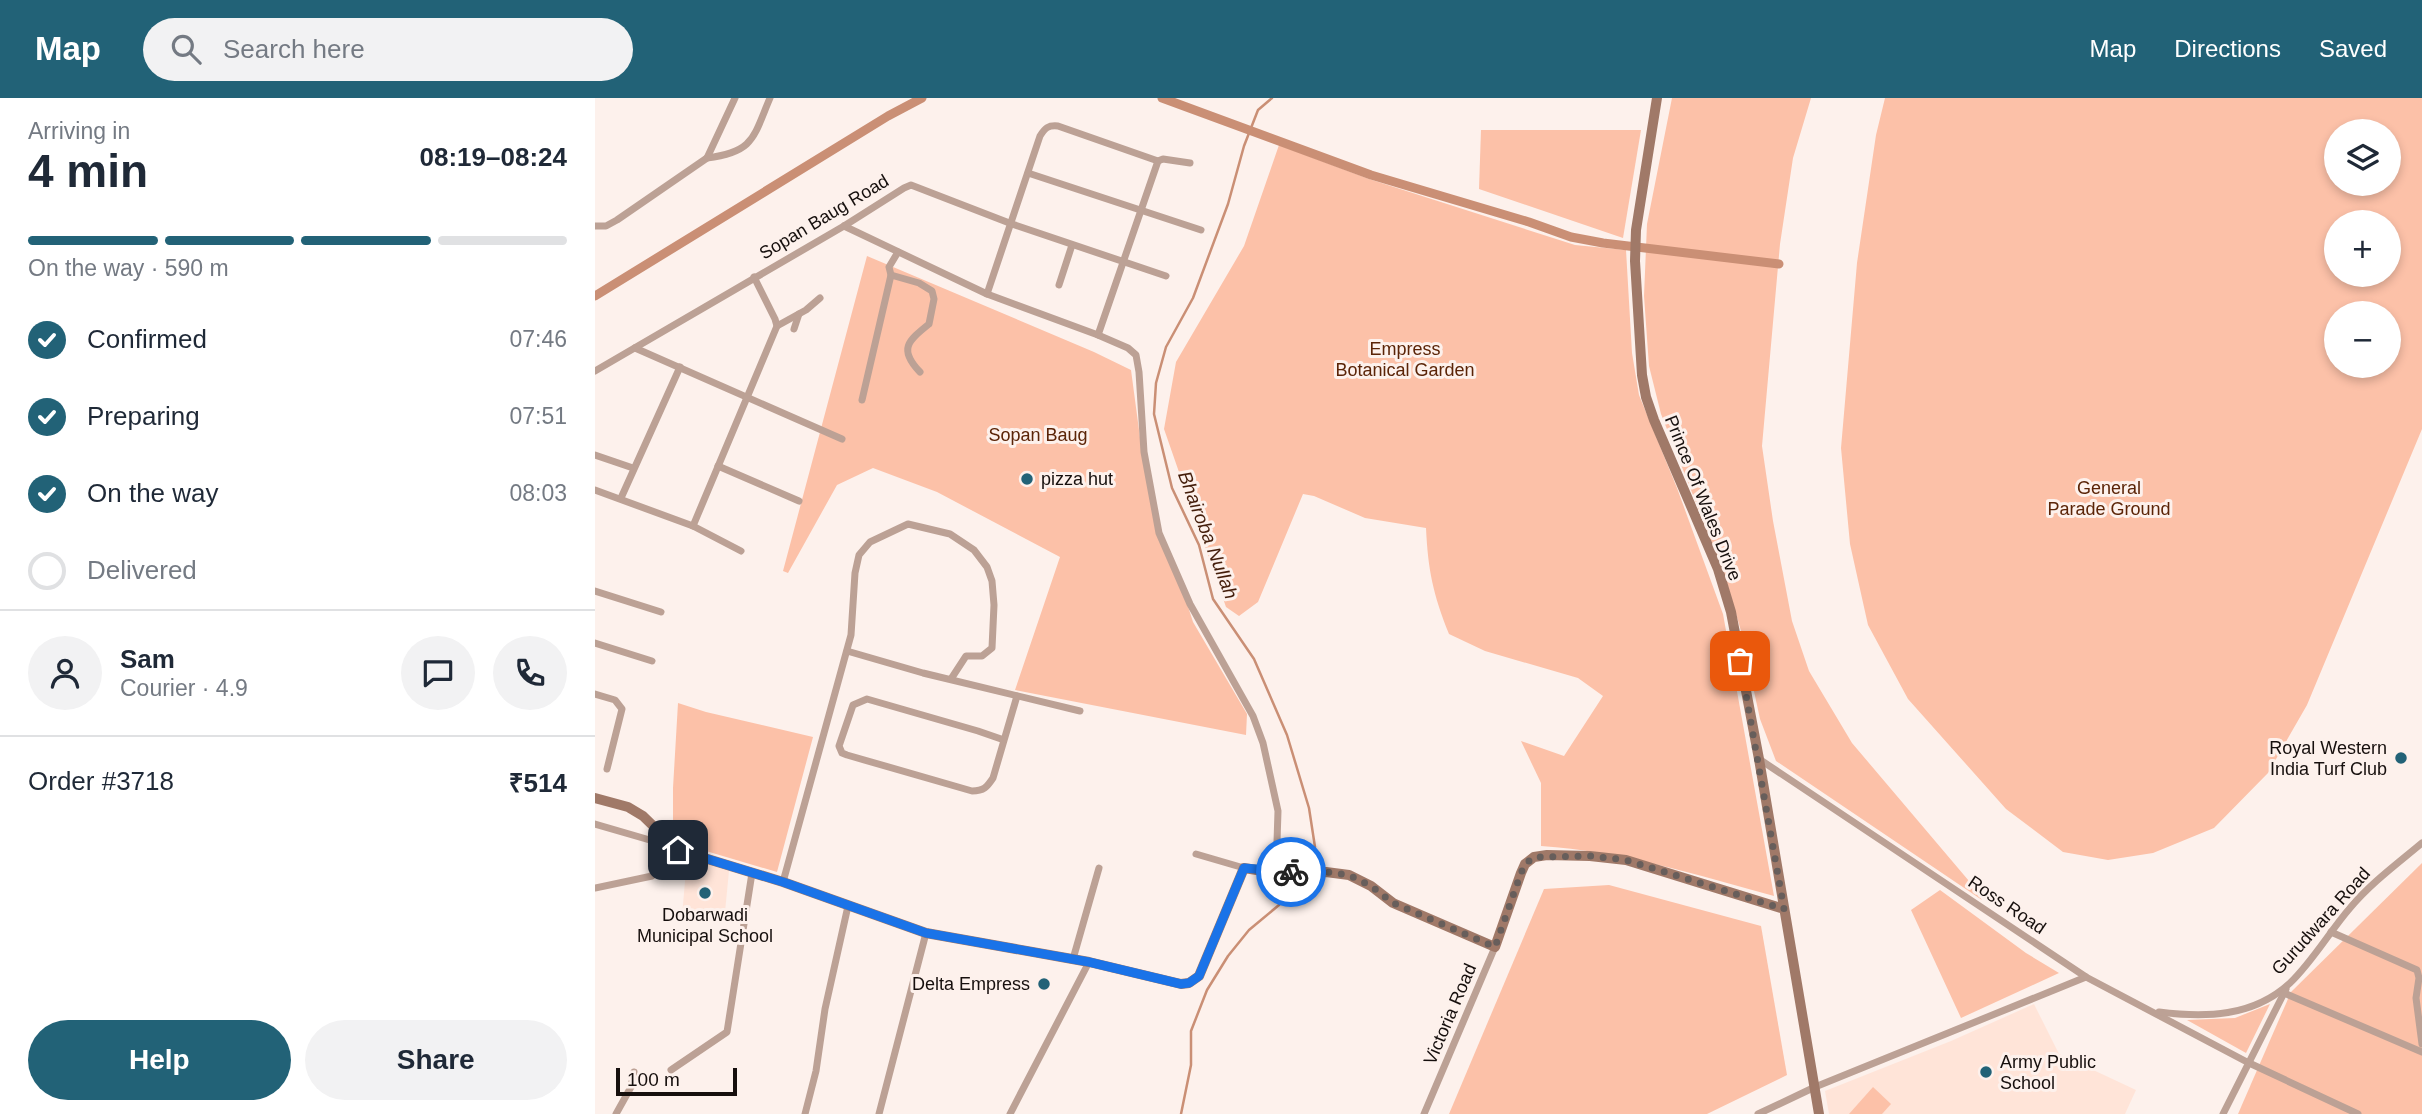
<!DOCTYPE html>
<meta charset="utf-8">
<style>
:root{--surface:#fff;--page:#f2f2f3;--text:#1f2937;--muted:#747a83;--line:#e0e1e3;--accent:#226277}
body{margin:0;font-family:Arial,sans-serif;background:var(--page);color:var(--text);height:100vh;display:flex;flex-direction:column;font-size:26px;white-space:nowrap}
*{box-sizing:border-box;margin:0}
p{font-size:23px;color:var(--muted)}
.icon{flex:none;width:38px;height:38px;fill:none;stroke:currentColor;stroke-width:2;stroke-linecap:round;stroke-linejoin:round}
.map{position:relative;flex:1;overflow:hidden}
.sheet{display:flex;flex-direction:column;background:var(--surface);width:595px}
.sheet>*{flex:none}
.buttons{position:absolute;left:1729px;top:21px;display:grid;gap:14px}
.buttons a{display:grid;place-items:center;width:77px;height:77px;border-radius:50%;background:var(--surface);box-shadow:0 4px 10px #0003;font-size:35px}
.scale{position:absolute;left:21px;bottom:18px;width:121px;box-sizing:border-box;padding-left:7px;border:4px solid #160f0d;border-top:0;font-size:19px;line-height:24px;white-space:nowrap;color:#160f0d;-webkit-text-stroke:5px #fdf1ec;paint-order:stroke}
.pin{position:absolute;display:grid;place-items:center;width:60px;height:60px;color:#fff;margin:-30px;border-radius:14px;box-shadow:0 4px 10px #0006}
.courier{position:absolute;display:grid;place-items:center;width:70px;height:70px;margin:-35px;border:5px solid #1a73e8;border-radius:50%;background:#fff;color:#222;box-shadow:0 2px 9px #0007}
.head em{font-style:normal;font-weight:600}
.head div{display:flex;flex-direction:column-reverse}
.head{display:flex;align-items:center;justify-content:space-between;height:119px;padding:0 28px}
h1{font-size:46px;font-weight:600;line-height:52px}
.bar{display:grid;grid-template-columns:repeat(4,1fr);gap:10px 7px;align-content:center;height:84px;padding:0 28px}
.bar i{height:9px;border-radius:5px;background:var(--line)}
.bar .on{background:var(--accent)}
.bar p{grid-column:span 4}
.line{display:flex;align-items:center;gap:18px;padding:0 28px;border-top:2px solid var(--line)}
.line div{flex:1}
.round{display:grid;place-items:center;flex:none;width:74px;height:74px;border-radius:37px;background:var(--page)}
ol{padding:0 28px;list-style:none}
li{display:flex;align-items:center;gap:21px;height:77px}
li p{margin-inline-start:auto}
li .icon{padding:7px;border-radius:50%;background:var(--accent);color:#fff;stroke-width:4}
li:last-child{color:var(--muted)}
li i{width:38px;height:38px;border:4px solid var(--line);border-radius:50%}
.primary-button{display:flex;gap:14px;margin-top:auto;padding:14px 28px}
.primary-button a{flex:1;height:80px;border-radius:42px;background:var(--accent);color:#fff;font-size:28px;font-weight:600;line-height:80px;text-align:center}
.primary-button a+a{background:var(--page);color:var(--text)}
header{display:flex;align-items:center;gap:42px;box-sizing:border-box;height:98px;padding:0 35px;background:var(--accent);color:#fff}
header strong{font-size:33px}
nav{display:flex;gap:38px;margin-inline-start:auto;font-size:24px}
.search{width:490px;height:63px;background:var(--page);display:flex;align-items:center;gap:18px;box-sizing:border-box;padding:0 24px;border-radius:38px;color:var(--muted);font-size:26px}
main{display:flex;flex:1;min-height:0}
.map>svg:first-child{display:block}
.built{fill:#ffe4d8}
.green{fill:#fcc1a8;fill-rule:evenodd}
.lines{fill:none;stroke-linecap:round;stroke-linejoin:round}
.stream{stroke:#ca8f75;stroke-width:2.5}
.canal{stroke:#ca8f75;stroke-width:9}
.street{stroke:#bca195;stroke-width:7}
.secondary{stroke:#a07968;stroke-width:10}
.done{stroke:#675e5b;stroke-width:7;stroke-dasharray:0 12.6}
.route{stroke:#1a73e8;stroke-width:9}
.poi-dot{fill:#226277;stroke:#fdf1ec;stroke-width:2.5}
.labels{text-anchor:middle;dominant-baseline:central;stroke-width:6;stroke-linejoin:round;paint-order:stroke}
.street-label{font-size:18px;fill:#160f0d;stroke:#fdf1ec}
.park-label{font-size:18px;fill:#5b2407;stroke:#fdf1ec}
.poi-label{font-size:18px;fill:#160f0d;stroke:#fdf1ec;text-anchor:start}
.water-label{font-size:19px;font-style:italic;fill:#441d0a;stroke:#fdf1ec}
</style>
<header>
<strong>Map</strong>
<div class="search"><svg class="icon" aria-label="search" viewBox="0 0 24 24"><circle cx="10" cy="10" r="6"/><path d="M15 15l6 6"/></svg>Search here</div>
<nav><a>Map</a><a>Directions</a><a>Saved</a></nav>
</header>
<main>
<section class="sheet">
<div class="head"><div><h1>4 min</h1><p>Arriving in</p></div><em>08:19–08:24</em></div>
<div class="bar"><i class="on"></i><i class="on"></i><i class="on"></i><i></i><p>On the way · 590 m</p></div>
<ol>
<li><svg class="icon" aria-label="check" viewBox="0 0 24 24"><path d="M5 12l5 5 9-10"/></svg>Confirmed<p>07:46</p></li>
<li><svg class="icon" aria-label="check" viewBox="0 0 24 24"><path d="M5 12l5 5 9-10"/></svg>Preparing<p>07:51</p></li>
<li><svg class="icon" aria-label="check" viewBox="0 0 24 24"><path d="M5 12l5 5 9-10"/></svg>On the way<p>08:03</p></li>
<li><i></i>Delivered</li>
</ol>
<div class="line" style="height:126px"><a class="round"><svg class="icon" aria-label="person" viewBox="0 0 24 24"><circle cx="12" cy="8" r="4"/><path d="M4 21q1-7 8-7t8 7"/></svg></a><div><b>Sam</b><p>Courier · 4.9</p></div><a class="round"><svg class="icon" aria-label="chat" viewBox="0 0 24 24"><path d="M4 5h16v11H9l-5 4z"/></svg></a><a class="round"><svg class="icon" aria-label="phone" viewBox="0 0 24 24"><path d="M5 4h4l2 5-3 2q2 4 5 5l2-3 5 2v4C11 20 4 13 5 4z"/></svg></a></div>
<div class="line" style="height:91px"><div>Order #3718</div><b>₹514</b></div>
<div class="primary-button"><a>Help</a><a>Share</a></div>
</section>
<div class="map">
<svg width="1827" height="1016" viewBox="0 0 1827 1016">
<rect width="100%" height="100%" fill="#fdf1ec"/>
<!-- built -->
<g class="built">
<polygon points="92,760 134,773 129,824 87,818"/>
<polygon points="1439,906 1464,956 1541,992 1530,1016 1234,1016 1230,993 1356,943"/>
</g>
<!-- green -->
<g class="green">
<polygon points="1077,0 1216,0 1198,60 1185,146 1167,348 1178,423 1197,523 1214,573 1257,645 1374,783 1387,802 1181,663 1165,621 1146,533 1130,478 1066,316 1054,268 1049,198 1052,126"/>
<path d="M1290,0H1827V331L1712,607L1673,675L1619,730L1558,755L1513,762L1468,754L1411,711L1313,601L1273,527L1255,446L1246,350L1262,165L1281,37ZM1741,33H1794V86H1741ZM1741,124H1794V177H1741ZM1741,215H1794V268H1741Z"/>
<polygon points="886,32 1046,32 1028,140 884,91"/>
<path d="M684,47L774,81L980,147L1031,152L1037,255L1044,297L1082,390L1128,516L1179,798C1102,777 1026,753 946,748V685L926,643L969,658L1008,598L983,580L890,553L854,536C838,496 833,472 831,430L770,420L719,398L708,396L663,504L644,518L631,509L569,331L581,264L649,148Z"/>
<polygon points="272,158 499,254 536,272 548,362 564,439 587,490 598,524 652,616 651,637 420,592 465,459 342,394 278,370 242,387 193,475 188,473"/>
<polygon points="83,605 111,614 218,639 182,774 84,745 78,735 78,690"/>
<polygon points="1827,765 1827,1016 1643,1016 1696,894"/>
<polygon points="1014,787 1166,828 1192,977 1112,1016 854,1016 949,791"/>
<polygon points="1345,792 1431,855 1464,875 1366,920 1316,812"/>
<polygon points="1675,906 1651,955 1592,922 1640,920"/>
<polygon points="1278,989 1296,1006 1287,1016 1254,1016"/>
</g>
<g class="lines">
<!-- stream -->
<g class="stream">
<polyline points="677,0 663,12 649,48 633,106 598,200 571,249 561,285 559,316 577,390 604,447 618,501 659,561 692,637 714,710 720,749 709,772"/>
<polyline points="586,1016 596,967 596,933 612,892 633,858 654,832 684,807 706,778"/>
</g>
<!-- canal -->
<g class="canal">
<polyline points="567,0 776,77 934,124 976,139 1008,145 1184,166"/>
<polyline points="0,198 293,18 327,0"/>
</g>
<!-- street -->
<g class="street">
<path d="M112,60C159,54 158,40 175,0"/>
<polyline points="433,75 606,132"/>
<polyline points="0,128 11,128 22,122 112,60 140,0"/>
<polyline points="249,128 392,196 503,237 533,250 541,257 544,274 549,354 564,435 595,506 658,618 668,645 683,713 681,775"/>
<path d="M296,177L324,185L337,193L339,201L334,226C313,243 303,251 325,274"/>
<polyline points="464,187 477,147"/>
<path d="M392,196L445,38C450,30 453,27 463,28L563,63"/>
<polyline points="182,228 211,212 225,200"/>
<polyline points="199,231 204,216"/>
<polyline points="503,237 563,63 568,61 595,65"/>
<polyline points="40,250 247,341"/>
<polyline points="0,273 249,128 309,90 316,87 417,126 571,178"/>
<polyline points="267,302 296,177 294,169 303,154"/>
<polyline points="0,357 38,370"/>
<polyline points="123,368 204,403"/>
<polyline points="0,392 98,428 146,453"/>
<polyline points="26,400 85,269"/>
<polyline points="98,428 182,228 180,221 159,179"/>
<polyline points="0,493 66,514"/>
<polyline points="0,545 57,563"/>
<polyline points="252,553 328,575 485,613"/>
<polyline points="0,596 20,602 27,611 12,671"/>
<path d="M409,642L383,633L272,601L258,607L244,648L247,655L252,657L377,693C389,693 392,689 398,680L422,598"/>
<polyline points="1164,661 1491,879 1652,964 1763,1016"/>
<polyline points="0,726 72,747"/>
<polyline points="601,756 649,770"/>
<polyline points="188,784 256,537 260,475 264,457 275,444 313,426 355,436 379,452 392,469 397,483 399,507 397,550 387,558 371,558 356,581"/>
<polyline points="0,790 57,778 66,753 72,747"/>
<polyline points="1736,834 1822,872 1824,880 1821,900 1827,946"/>
<polyline points="478,861 504,770"/>
<polyline points="1689,895 1827,954"/>
<path d="M1564,914C1610,920 1658,919 1695,885C1718,863 1735,833 1755,810C1776,785 1802,766 1827,745"/>
<polyline points="76,972 132,934 157,775"/>
<polyline points="21,1016 36,989 39,974"/>
<polyline points="210,1016 221,973 230,911 253,808"/>
<polyline points="284,1016 331,835"/>
<polyline points="415,1016 494,864"/>
<polyline points="829,1016 900,849"/>
<polyline points="1163,1016 1220,989 1491,879"/>
<polyline points="1628,1016 1691,891"/>
</g>
<!-- secondary -->
<g class="secondary">
<polyline points="1062,0 1041,132 1040,163 1047,277 1051,299 1059,322 1123,471 1136,514 1164,661 1224,1016"/>
<polyline points="0,700 33,709 48,718 83,752 188,784 331,835 494,864 586,886 594,885 604,878 649,770 681,775 731,774 754,777 776,788 798,805 900,849 926,775 930,766 939,759 952,757 995,758 1031,762 1189,811"/>
</g>
</g>
<g class="lines">
<!-- done -->
<polyline class="done" points="696,774 731,774 754,777 776,788 798,805 900,849 926,775 930,766 939,759 995,758 1031,762 1189,811 1145,563"/>
<!-- route -->
<polyline class="route" points="83,752 188,784 331,835 494,864 586,886 594,885 604,878 649,770 696,774"/>
</g>
<!-- markers -->
<g class="poi-dot">
<circle cx="432" cy="381" r="7"/>
<circle cx="1806" cy="660" r="7"/>
<circle cx="110" cy="795" r="7"/>
<circle cx="449" cy="886" r="7"/>
<circle cx="1391" cy="974" r="7"/>
</g>
<g class="labels">
<!-- street labels -->
<g class="street-label">
<text transform="translate(229 119) rotate(-31)">Sopan Baug Road</text>
<text transform="translate(1108 400) rotate(68)">Prince Of Wales Drive</text>
<text transform="translate(1412 807) rotate(34)">Ross Road</text>
<text transform="translate(1726 823) rotate(-48)">Gurudwara Road</text>
<text transform="translate(855 916) rotate(-67)">Victoria Road</text>
</g>
<!-- park labels -->
<g class="park-label">
<text x="810" y="251">Empress<tspan x="810" dy="21">Botanical Garden</tspan></text>
<text x="443" y="337">Sopan Baug</text>
<text x="1514" y="390">General<tspan x="1514" dy="21">Parade Ground</tspan></text>
</g>
<!-- poi labels -->
<g class="poi-label">
<text x="446" y="381">pizza hut</text>
<text x="1792" y="650" text-anchor="end">Royal Western<tspan x="1792" dy="21">India Turf Club</tspan></text>
<text x="110" y="817" text-anchor="middle">Dobarwadi<tspan x="110" dy="21">Municipal School</tspan></text>
<text x="435" y="886" text-anchor="end">Delta Empress</text>
<text x="1405" y="964">Army Public<tspan x="1405" dy="21">School</tspan></text>
</g>
<!-- water labels -->
<g class="water-label">
<text transform="translate(613 437) rotate(69)">Bhairoba Nullah</text>
</g>
</g>
</svg>
<div class="buttons">
<a><svg class="icon" aria-label="layers" viewBox="0 0 24 24"><path d="M12 4l9 5-9 5-9-5zM3 14l9 5 9-5"/></svg></a>
<a>+</a>
<a>−</a>
</div>
<div class="scale">100 m</div>
<div class="pin" style="left:1145px;top:563px;background:#ea580c"><svg class="icon" aria-label="bag" viewBox="0 0 24 24"><path d="M5 8h14l-1 12H6zM9 8a3 3 0 0 1 6 0"/></svg></div>
<div class="pin" style="left:83px;top:752px;background:#1f2937"><svg class="icon" aria-label="home" viewBox="0 0 24 24"><path d="M3 11l9-7 9 7M6 9v11h12V9"/></svg></div>
<div class="courier" style="left:696px;top:774px"><svg class="icon" aria-label="bike" viewBox="0 0 24 24"><circle cx="6" cy="16" r="4"/><circle cx="18" cy="16" r="4"/><path d="M6 16l4-8h5l3 8M10 8l3 8H6M13 5h3"/></svg></div>
</div>
</main>
